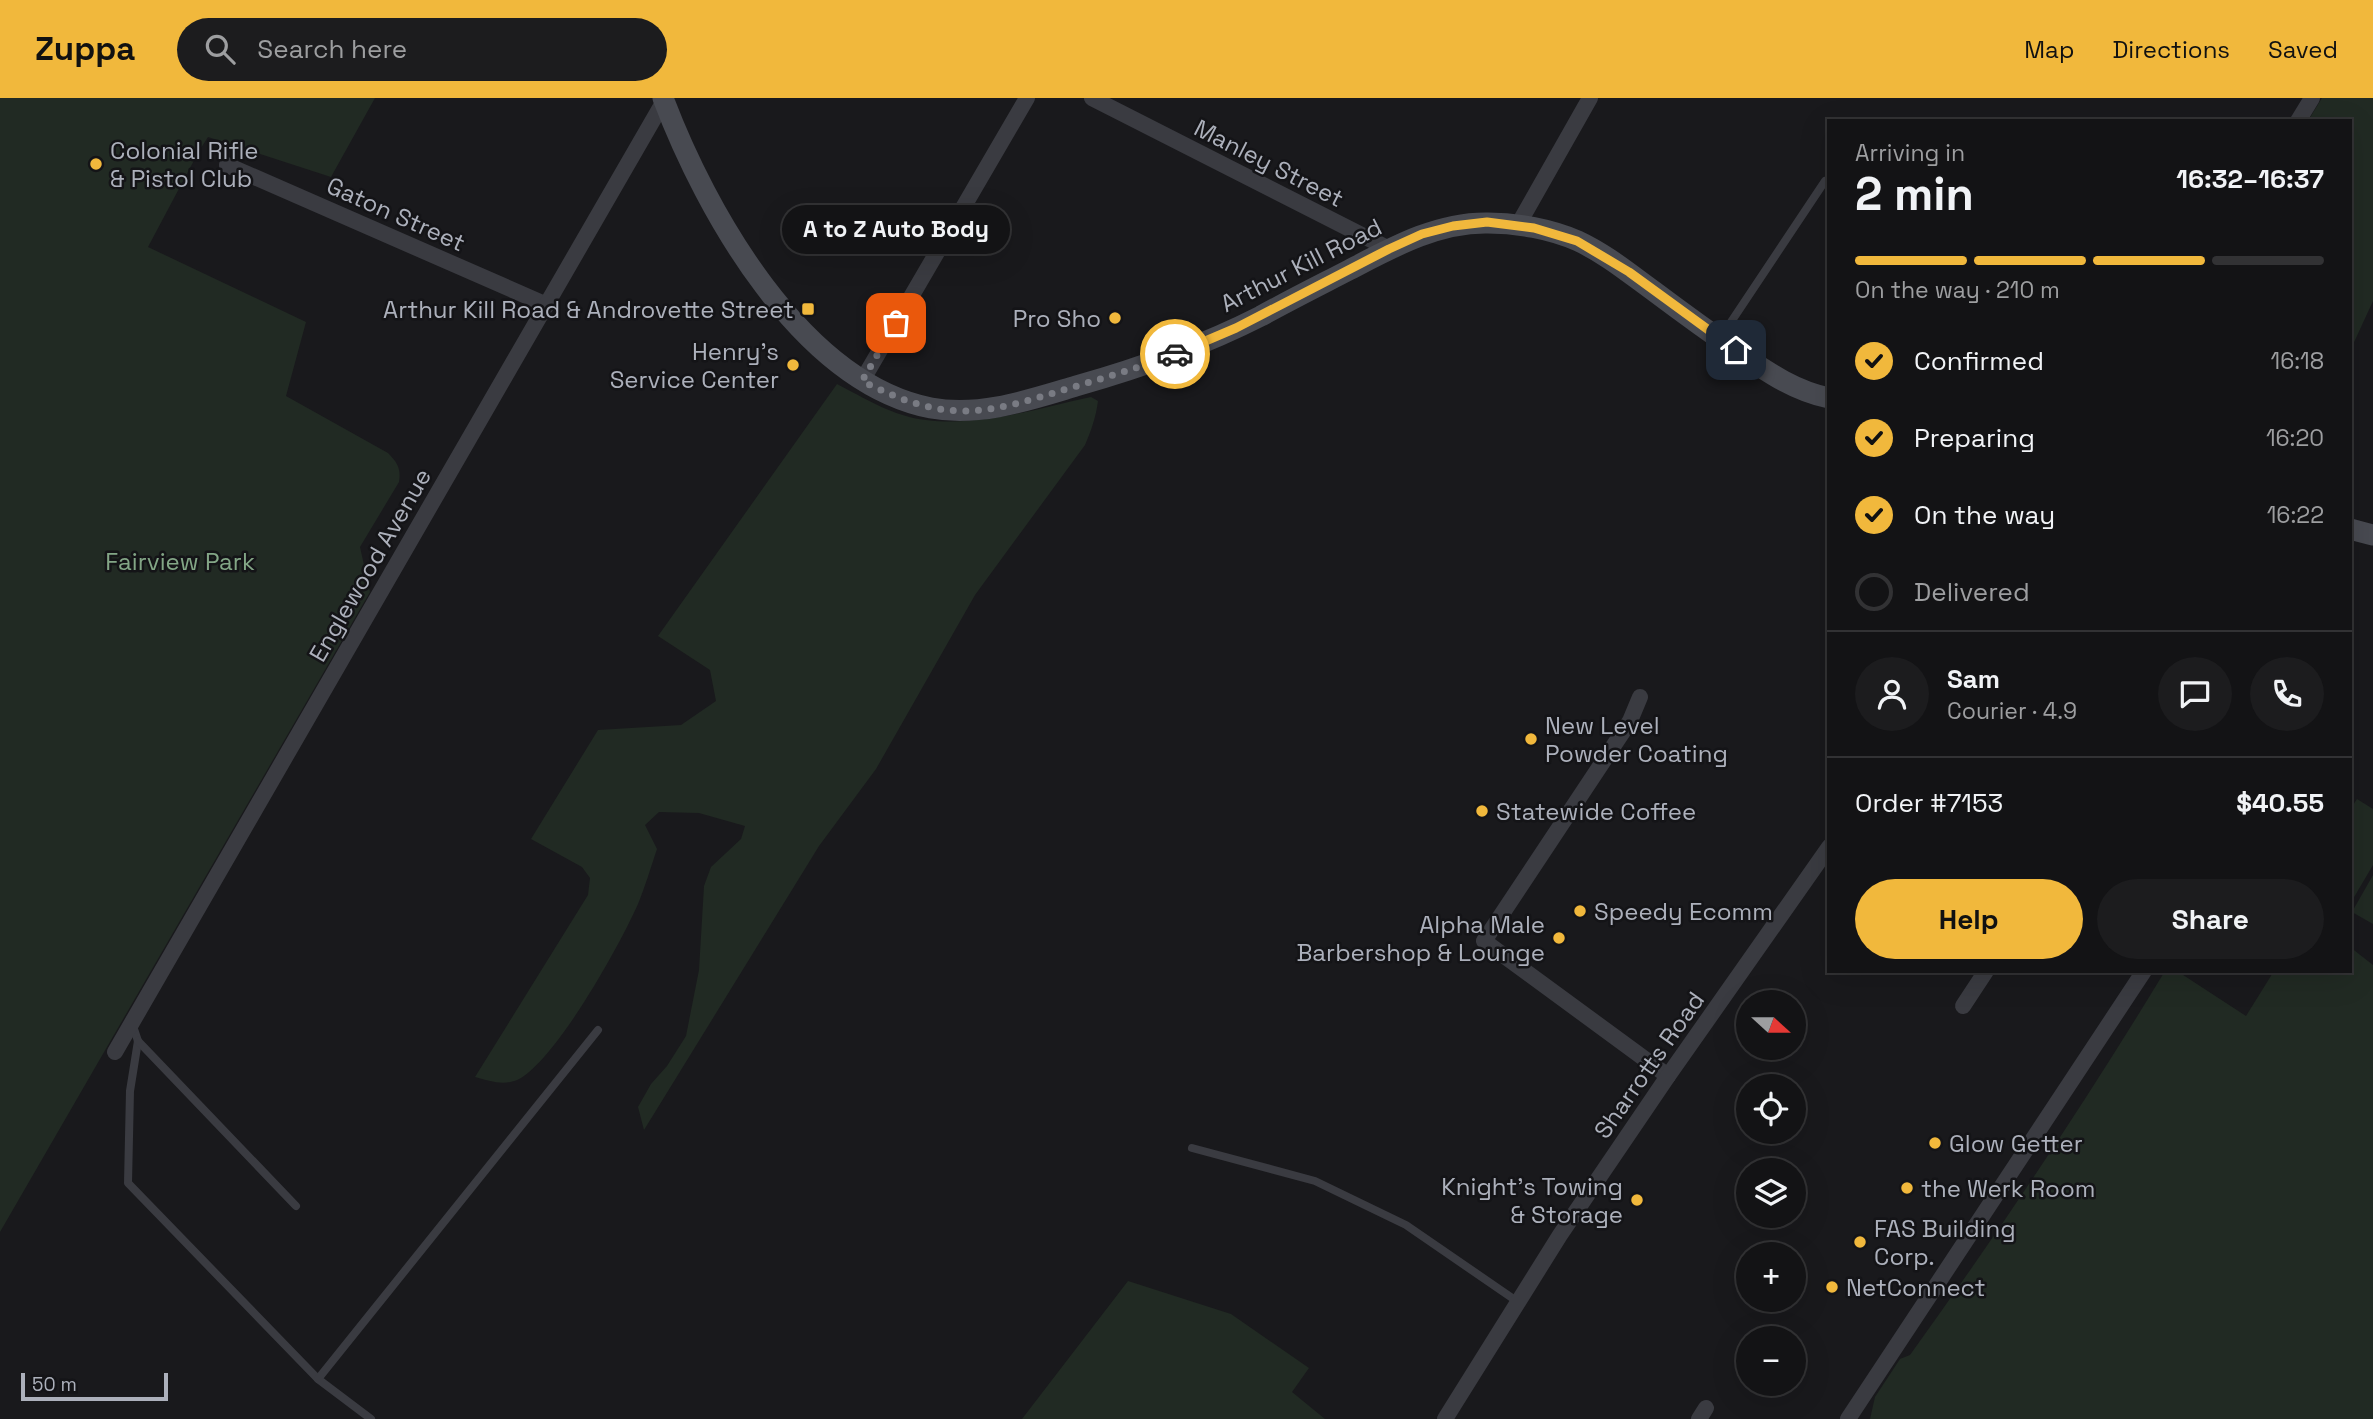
<!DOCTYPE html>
<meta charset="utf-8">
<style>
:root{--surface:#131315;--page:#1c1c1e;--text:#f1f3f6;--muted:#9d9ea0;--line:#323234;--accent:#f1b83c}
body{margin:0;font-family:"Space Grotesk",sans-serif;background:var(--page);color:var(--text);height:100vh;display:flex;flex-direction:column;font-size:26px;white-space:nowrap}
*{box-sizing:border-box;margin:0}
p{font-size:23px;color:var(--muted)}
.icon{flex:none;width:38px;height:38px;fill:none;stroke:currentColor;stroke-width:2;stroke-linecap:round;stroke-linejoin:round}
.map{position:relative;flex:1;overflow:hidden}
.side{position:absolute;left:1827px;top:21px;width:525px;height:854px;display:flex;flex-direction:column;background:var(--surface);border-radius:0px;box-shadow:0 7px 28px #0002,0 0 0 2px var(--line)}
.side>*{flex:none}
.needle{width:46px;rotate:111deg}
.fabs{position:absolute;left:1736px;top:892px;display:grid;gap:14px}
.fabs a{display:grid;place-items:center;width:70px;height:70px;border-radius:50%;background:var(--surface);box-shadow:0 7px 28px #0002,0 0 0 2px var(--line);font-size:35px}
.scale{position:absolute;left:21px;bottom:18px;width:147px;box-sizing:border-box;padding-left:7px;border:4px solid #acb0bb;border-top:0;font-size:19px;line-height:24px;white-space:nowrap;color:#acb0bb;-webkit-text-stroke:5px #141417;paint-order:stroke}
.pin{position:absolute;display:grid;place-items:center;width:60px;height:60px;color:#fff;margin:-30px;border-radius:14px;box-shadow:0 4px 10px #0006}
.courier{position:absolute;display:grid;place-items:center;width:70px;height:70px;margin:-35px;border:5px solid #f1b83c;border-radius:50%;background:#fff;color:#222;box-shadow:0 2px 9px #0007}
.bubble{position:absolute;height:49px;border-radius:24px;background:var(--surface);box-shadow:0 7px 28px #0002,0 0 0 2px var(--line);font-size:23px;font-weight:800;line-height:49px;text-align:center}
.head em{font-style:normal;font-weight:800}
.head div{display:flex;flex-direction:column-reverse}
.head{display:flex;align-items:center;justify-content:space-between;height:119px;padding:0 28px}
h1{font-size:46px;font-weight:800;line-height:52px}
.bar{display:grid;grid-template-columns:repeat(4,1fr);gap:10px 7px;align-content:center;height:84px;padding:0 28px}
.bar i{height:9px;border-radius:5px;background:var(--line)}
.bar .active{background:var(--accent)}
.bar p{grid-column:span 4}
.line{display:flex;align-items:center;gap:18px;padding:0 28px;border-top:2px solid var(--line)}
.line div{flex:1}
.round{display:grid;place-items:center;flex:none;width:74px;height:74px;border-radius:37px;background:var(--page)}
ol{padding:0 28px;list-style:none}
li{display:flex;align-items:center;gap:21px;height:77px}
li p{margin-inline-start:auto}
li .icon{padding:7px;border-radius:50%;background:var(--accent);color:#111;stroke-width:4}
li:last-child{color:var(--muted)}
li i{width:38px;height:38px;border:4px solid var(--line);border-radius:50%}
.button{display:flex;gap:14px;margin-top:auto;padding:14px 28px}
.button a{flex:1;height:80px;border-radius:42px;background:var(--accent);color:#111;font-size:28px;font-weight:800;line-height:80px;text-align:center}
.button a+a{background:var(--page);color:var(--text)}
header{display:flex;align-items:center;gap:42px;box-sizing:border-box;height:98px;padding:0 35px;background:var(--accent);color:#111}
header strong{font-size:33px}
nav{display:flex;gap:38px;margin-inline-start:auto;font-size:24px}
.search{width:490px;height:63px;background:var(--page);display:flex;align-items:center;gap:18px;box-sizing:border-box;padding:0 24px;border-radius:38px;color:var(--muted);font-size:26px}
.map>svg:first-child{display:block}
.green{fill:#212a23}
.lines{fill:none;stroke-linecap:round;stroke-linejoin:round}
.lane{stroke:#3a3b41;stroke-width:8}
.street{stroke:#3a3b41;stroke-width:16}
.secondary{stroke:#484a51;stroke-width:21}
.done{stroke:#797b83;stroke-width:7;stroke-dasharray:0 12.6}
.route{stroke:#f1b83c;stroke-width:9}
.poi-dot{fill:#f1b83c;stroke:#141417;stroke-width:2.5}
.labels{text-anchor:middle;dominant-baseline:central;stroke-width:5;stroke-linejoin:round;paint-order:stroke}
.poi-label{font-size:24px;fill:#acb0bb;stroke:#141417;text-anchor:start}
.street-label{font-size:24px;fill:#acb0bb;stroke:#141417}
.park-label{font-size:24px;fill:#83a686;stroke:#141417}
</style>
<header>
<strong>Zuppa</strong>
<div class="search"><svg class="icon" aria-label="search" viewBox="0 0 24 24"><circle cx="10" cy="10" r="6"/><path d="M15 15l6 6"/></svg>Search here</div>
<nav><a>Map</a><a>Directions</a><a>Saved</a></nav>
</header>
<div class="map">
<svg width="2373" height="1321" viewBox="0 0 2373 1321">
<rect width="100%" height="100%" fill="#19191c"/>
<!-- green -->
<g class="green">
<path d="M0,0H375L331,79L208,39L199,53L148,149L306,224L286,298L388,355C398,365 401,371 399,384L360,449L370,494L0,1134Z"/>
<polygon points="2322,0 2373,0 2373,203 2350,253 2350,23 2308,23"/>
<path d="M837,286C864,300 895,319 926,322C981,329 1039,310 1091,299L1098,303C1096,319 1091,333 1085,347L975,497L876,671L819,748L644,1032L638,1009L651,986L667,968L686,938L699,872L704,788L711,769L741,741L745,728L699,715L659,714L645,727L657,751C651,769 645,789 638,806C619,849 559,956 521,980C505,989 491,983 475,979L588,797L590,780L582,769L531,741L598,632L681,627L716,603L710,572L658,538Z"/>
<polygon points="2357,701 2373,711 2373,767 2350,806 2350,712"/>
<polygon points="2373,777 2373,826 2352,814"/>
<path d="M2350,849L2373,867V1321H1870L1875,1299L1900,1261L1910,1257C2000,1132 2085,1005 2165,873H2177L2246,918L2274,873H2350Z"/>
<polygon points="1128,1183 1231,1216 1309,1270 1292,1294 1325,1321 1022,1321"/>
</g>
<g class="lines">
<!-- lane -->
<g class="lane">
<polyline points="1721,239 1825,83"/>
<polyline points="132,925 138,943 130,993 128,1085 318,1281"/>
<polyline points="138,943 296,1108"/>
<polyline points="1192,1050 1315,1083 1406,1127 1518,1204"/>
<polyline points="371,1321 318,1281 598,932"/>
</g>
<!-- street -->
<g class="street">
<polyline points="1092,0 1389,151"/>
<polyline points="2298,23 2312,0"/>
<polyline points="227,67 547,207"/>
<polyline points="1518,127 1590,0"/>
<polyline points="862,283 1027,0"/>
<polyline points="1640,599 1630,623 1484,843 1668,978"/>
<polyline points="1963,908 1986,873"/>
<polyline points="115,954 664,3"/>
<polyline points="1445,1321 1560,1137 1668,978 1829,749"/>
<polyline points="1699,1321 1706,1310"/>
<polyline points="1848,1321 2144,873"/>
</g>
<!-- secondary -->
<g class="secondary">
<path d="M663,0C706,114 801,284 931,310C980,319 1029,302 1076,288C1140,270 1202,248 1261,218C1290,202 1320,187 1349,172C1393,149 1438,124 1488,125C1517,125 1551,131 1578,143C1606,156 1630,176 1655,194C1683,215 1712,236 1741,256C1769,275 1795,293 1829,300"/>
<polyline points="2350,431 2373,437"/>
</g>
</g>
<g class="lines">
<!-- done -->
<path class="done" d="M896,225L862,283C894,299 927,313 964,313C997,313 1031,302 1063,292C1101,281 1138,270 1175,256"/>
<!-- route -->
<polyline class="route" points="1175,256 1236,230 1389,151 1422,136 1453,128 1487,124 1534,130 1577,143 1629,174 1736,252"/>
</g>
<!-- markers -->
<g class="poi-dot">
<circle cx="96" cy="66" r="7"/>
<rect x="801" y="204" width="14" height="14" rx="3.5"/>
<circle cx="1115" cy="220" r="7"/>
<circle cx="793" cy="267" r="7"/>
<circle cx="1531" cy="641" r="7"/>
<circle cx="1482" cy="713" r="7"/>
<circle cx="1580" cy="813" r="7"/>
<circle cx="1559" cy="840" r="7"/>
<circle cx="1935" cy="1045" r="7"/>
<circle cx="1907" cy="1090" r="7"/>
<circle cx="1637" cy="1102" r="7"/>
<circle cx="1860" cy="1144" r="7"/>
<circle cx="1832" cy="1189" r="7"/>
</g>
<g class="labels">
<!-- poi labels -->
<g class="poi-label">
<text x="110" y="52">Colonial Rifle<tspan x="110" dy="28">&amp; Pistol Club</tspan></text>
<text x="794" y="211" text-anchor="end">Arthur Kill Road &amp; Androvette Street</text>
<text x="1101" y="220" text-anchor="end">Pro Sho</text>
<text x="779" y="253" text-anchor="end">Henry's<tspan x="779" dy="28">Service Center</tspan></text>
<text x="1545" y="627">New Level<tspan x="1545" dy="28">Powder Coating</tspan></text>
<text x="1496" y="713">Statewide Coffee</text>
<text x="1594" y="813">Speedy Ecomm</text>
<text x="1545" y="826" text-anchor="end">Alpha Male<tspan x="1545" dy="28">Barbershop &amp; Lounge</tspan></text>
<text x="1949" y="1045">Glow Getter</text>
<text x="1623" y="1088" text-anchor="end">Knight's Towing<tspan x="1623" dy="28">&amp; Storage</tspan></text>
<text x="1921" y="1090">the Werk Room</text>
<text x="1874" y="1130">FAS Building<tspan x="1874" dy="28">Corp.</tspan></text>
<text x="1846" y="1189">NetConnect</text>
</g>
<!-- street labels -->
<g class="street-label">
<text transform="translate(1269 65) rotate(27)">Manley Street</text>
<text transform="translate(396 116) rotate(24)">Gaton Street</text>
<text transform="translate(1301 167) rotate(-27)">Arthur Kill Road</text>
<text transform="translate(370 467) rotate(-60)">Englewood Avenue</text>
<text transform="translate(1649 967) rotate(-55)">Sharrotts Road</text>
</g>
<!-- park labels -->
<g class="park-label">
<text x="180" y="463">Fairview Park</text>
</g>
</g>
</svg>
<div class="fabs">
<a><svg class="needle" viewBox="-14 -14 28 28"><path d="M0-13l5 13h-10z" fill="#e53935"/><path d="M0 13l5-13h-10z" fill="#9d9ea0"/></svg></a>
<a><svg class="icon" aria-label="locate" viewBox="0 0 24 24"><circle cx="12" cy="12" r="6"/><path d="M12 2v4M12 18v4M2 12h4M18 12h4"/></svg></a>
<a><svg class="icon" aria-label="layers" viewBox="0 0 24 24"><path d="M12 4l9 5-9 5-9-5zM3 14l9 5 9-5"/></svg></a>
<a>+</a>
<a>−</a>
</div>
<div class="scale">50 m</div>
<div class="pin" style="left:896px;top:225px;background:#ea580c"><svg class="icon" aria-label="bag" viewBox="0 0 24 24"><path d="M5 8h14l-1 12H6zM9 8a3 3 0 0 1 6 0"/></svg></div>
<div class="pin" style="left:1736px;top:252px;background:#1f2937"><svg class="icon" aria-label="home" viewBox="0 0 24 24"><path d="M3 11l9-7 9 7M6 9v11h12V9"/></svg></div>
<div class="courier" style="left:1175px;top:256px"><svg class="icon" aria-label="car" viewBox="0 0 24 24"><path d="M5 17H2v-5l4-1 3-4h7l3 4 3 1v5h-3M9 17h6M6 11h13"/><circle cx="7" cy="17" r="2"/><circle cx="17" cy="17" r="2"/></svg></div>
<div class="bubble" style="left:782px;top:107px;width:228px">A to Z Auto Body</div>
<section class="side">
<div class="head"><div><h1>2 min</h1><p>Arriving in</p></div><em>16:32–16:37</em></div>
<div class="bar"><i class="active"></i><i class="active"></i><i class="active"></i><i></i><p>On the way · 210 m</p></div>
<ol>
<li><svg class="icon" aria-label="check" viewBox="0 0 24 24"><path d="M5 12l5 5 9-10"/></svg>Confirmed<p>16:18</p></li>
<li><svg class="icon" aria-label="check" viewBox="0 0 24 24"><path d="M5 12l5 5 9-10"/></svg>Preparing<p>16:20</p></li>
<li><svg class="icon" aria-label="check" viewBox="0 0 24 24"><path d="M5 12l5 5 9-10"/></svg>On the way<p>16:22</p></li>
<li><i></i>Delivered</li>
</ol>
<div class="line" style="height:126px"><a class="round"><svg class="icon" aria-label="person" viewBox="0 0 24 24"><circle cx="12" cy="8" r="4"/><path d="M4 21q1-7 8-7t8 7"/></svg></a><div><b>Sam</b><p>Courier · 4.9</p></div><a class="round"><svg class="icon" aria-label="chat" viewBox="0 0 24 24"><path d="M4 5h16v11H9l-5 4z"/></svg></a><a class="round"><svg class="icon" aria-label="phone" viewBox="0 0 24 24"><path d="M5 4h4l2 5-3 2q2 4 5 5l2-3 5 2v4C11 20 4 13 5 4z"/></svg></a></div>
<div class="line" style="height:91px"><div>Order #7153</div><b>$40.55</b></div>
<div class="button"><a>Help</a><a>Share</a></div>
</section>
</div>
